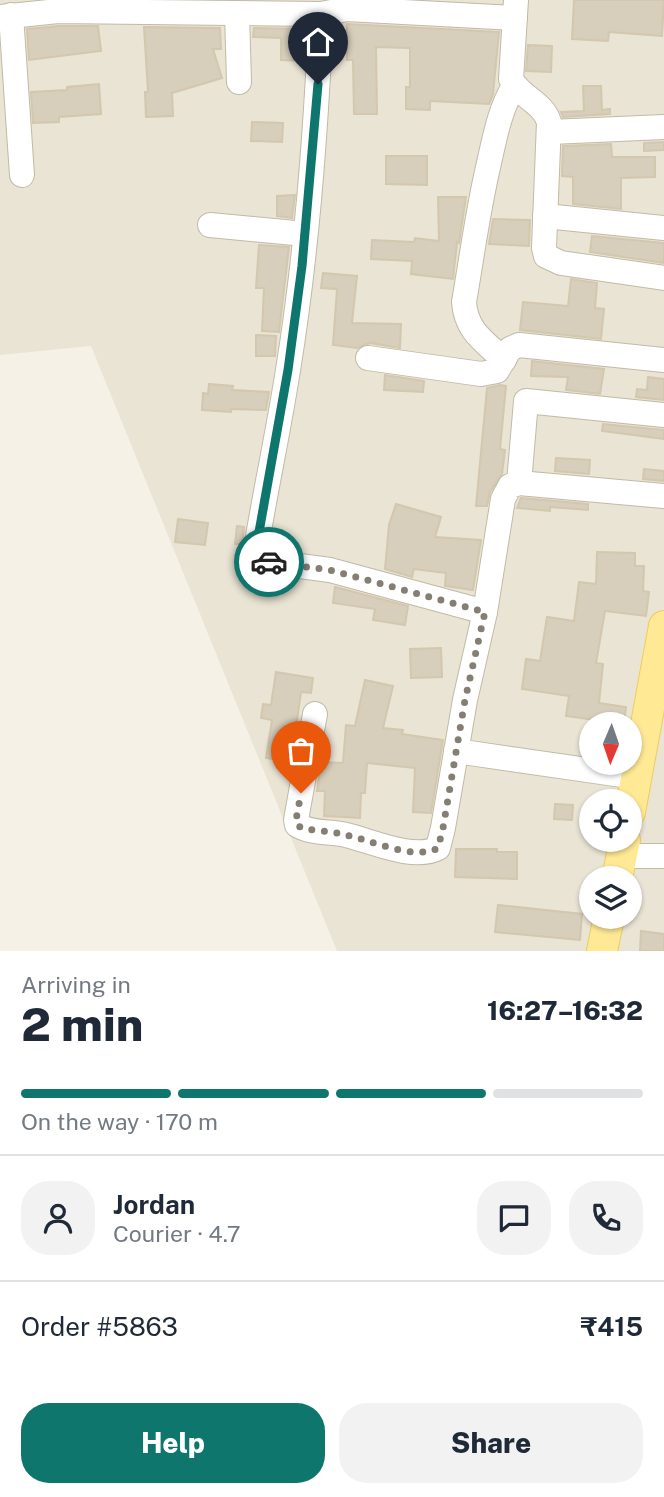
<!DOCTYPE html>
<meta charset="utf-8">
<style>
:root{--surface:#fff;--page:#f2f2f3;--text:#1f2937;--muted:#747a83;--line:#e0e1e3;--accent:#0f766e}
body{margin:0;font-family:"Public Sans",sans-serif;background:var(--page);color:var(--text);height:100vh;display:flex;flex-direction:column;font-size:26px;white-space:nowrap}
*{box-sizing:border-box;margin:0}
p{font-size:23px;color:var(--muted)}
.icon{flex:none;width:38px;height:38px;fill:none;stroke:currentColor;stroke-width:2;stroke-linecap:round;stroke-linejoin:round}
.map{position:relative;height:951px;overflow:hidden}
.sheet{display:flex;flex-direction:column;background:var(--surface);flex:1}
.sheet>*{flex:none}
.needle{width:46px;rotate:182deg}
.buttons{position:absolute;left:579px;top:712px;display:grid;gap:14px}
.buttons a{display:grid;place-items:center;width:63px;height:63px;border-radius:50%;background:var(--surface);box-shadow:0 2px 5px #0004;font-size:35px}
.pin{position:absolute;display:grid;place-items:center;width:60px;height:60px;color:#fff;margin:-72px -30px;border-radius:50% 50% 50% 0;rotate:-45deg;box-shadow:0 0 7px #0007}
.pin .icon{rotate:45deg}
.courier{position:absolute;display:grid;place-items:center;width:70px;height:70px;margin:-35px;border:5px solid #0f766e;border-radius:50%;background:#fff;color:#222;box-shadow:0 2px 9px #0007}
.head em{font-style:normal;font-weight:800}
.head div{display:flex;flex-direction:column-reverse}
.head{display:flex;align-items:center;justify-content:space-between;height:119px;padding:0 21px}
h1{font-size:46px;font-weight:800;line-height:52px}
.bar{display:grid;grid-template-columns:repeat(4,1fr);gap:10px 7px;align-content:center;height:84px;padding:0 21px}
.bar i{height:9px;border-radius:5px;background:var(--line)}
.bar .on{background:var(--accent)}
.bar p{grid-column:span 4}
.line{display:flex;align-items:center;gap:18px;padding:0 21px;border-top:2px solid var(--line)}
.line div{flex:1}
.round{display:grid;place-items:center;flex:none;width:74px;height:74px;border-radius:28px;background:var(--page)}
.cta{display:flex;gap:14px;margin-top:auto;padding:14px 21px}
.cta a{flex:1;height:80px;border-radius:28px;background:var(--accent);color:#fff;font-size:28px;font-weight:800;line-height:80px;text-align:center}
.cta a+a{background:var(--page);color:var(--text)}
.map>svg:first-child{display:block}
.residential{fill:#e9e4d4;fill-rule:evenodd}
.building{fill:#d7cebb;stroke:#d3c7ad;stroke-width:2}
.lines{fill:none;stroke-linecap:round;stroke-linejoin:round}
.minor-casing{stroke:#c1baa8;stroke-width:26}
.major-casing{stroke:#eecd5b;stroke-width:32}
.minor{stroke:#fff;stroke-width:24}
.major{stroke:#ffe995;stroke-width:30}
.done{stroke:#857f73;stroke-width:7;stroke-dasharray:0 12.6}
.route{stroke:#0f766e;stroke-width:9}
</style>
<div class="map">
<svg width="664" height="951" viewBox="0 0 664 951">
<rect width="100%" height="100%" fill="#f5f1e6"/>
<!-- residential -->
<path class="residential" d="M0,0H664V951H337L91,346L0,355ZM592,724H630V763H592ZM592,802H630V840H592ZM592,878H630V917H592Z"/>
<!-- building -->
<g class="building">
<polygon points="574,0 664,0 662,36 609,32 608,41 572,39"/>
<polygon points="347,24 499,32 493,94 489,104 430,101 430,110 406,109 406,87 410,87 410,48 376,47 377,114 354,114 353,60 347,60"/>
<polygon points="59,26 98,26 101,51 29,60 27,29"/>
<polygon points="144,27 220,28 221,49 213,49 222,78 172,93 173,116 146,117 145,92 148,92"/>
<polygon points="254,28 305,29 304,61 281,60 281,38 253,37"/>
<polygon points="528,45 552,46 551,72 526,71"/>
<polygon points="99,84 101,114 59,117 59,122 33,123 31,92 67,90 67,87"/>
<polygon points="583,86 601,86 602,110 610,109 610,114 563,117 561,112 584,111"/>
<polygon points="252,122 283,123 282,142 251,141"/>
<polygon points="664,142 664,150 644,151 644,143"/>
<polygon points="611,144 612,157 655,157 655,177 621,178 621,209 573,204 573,177 562,176 563,146"/>
<polygon points="386,156 427,156 427,185 386,184"/>
<polygon points="295,195 292,218 277,216 277,196"/>
<polygon points="438,197 466,197 459,243 457,242 453,279 411,274 412,261 371,259 372,240 414,242 415,238 439,241"/>
<polygon points="493,219 530,220 529,246 489,244"/>
<polygon points="592,236 664,243 664,263 590,252"/>
<polygon points="259,245 289,247 279,332 262,331 264,288 256,288"/>
<polygon points="323,273 357,276 352,323 401,324 400,348 370,343 357,348 333,345 337,289 321,288"/>
<polygon points="571,279 597,283 595,308 604,309 601,339 520,330 523,302 568,306"/>
<polygon points="256,335 276,336 275,356 256,356"/>
<polygon points="532,361 604,369 600,394 566,390 568,377 531,376"/>
<polygon points="385,375 424,381 423,392 384,390"/>
<polygon points="648,377 664,379 664,400 636,397 637,389 647,390"/>
<polygon points="209,384 233,386 232,390 269,392 266,410 231,409 231,412 202,410 203,393 208,394"/>
<polygon points="500,385 506,386 500,449 505,450 502,474 490,492 487,506 476,506 487,388"/>
<polygon points="603,424 664,430 664,439 602,431"/>
<polygon points="556,458 590,460 589,474 555,471"/>
<polygon points="644,469 664,471 664,481 643,479"/>
<polygon points="521,498 588,504 588,510 550,507 550,511 517,508"/>
<polygon points="396,504 441,517 435,537 481,540 473,590 445,586 446,573 414,569 412,577 385,569 389,525"/>
<polygon points="178,519 208,523 205,545 175,542"/>
<polygon points="237,526 244,527 242,544 235,544"/>
<polygon points="597,552 635,553 635,566 644,566 643,591 649,592 646,616 605,611 596,663 603,664 599,703 626,707 624,724 566,716 569,696 522,689 526,659 540,661 547,617 574,621 579,582 596,584"/>
<polygon points="335,587 408,606 405,625 373,620 375,609 333,603"/>
<polygon points="441,648 442,677 411,678 410,649"/>
<polygon points="276,672 313,678 311,693 301,692 291,762 266,758 272,720 261,718 263,704 271,705"/>
<polygon points="365,680 393,686 383,728 403,730 402,734 443,740 431,813 413,812 415,768 367,763 365,793 361,793 360,818 324,816 325,791 317,791 321,762 343,763 346,725 355,726"/>
<polygon points="555,804 573,805 572,820 554,819"/>
<polygon points="456,849 497,849 497,852 517,852 517,879 455,877"/>
<polygon points="498,905 582,914 580,940 495,932"/>
<polygon points="641,931 664,934 664,951 640,951"/>
</g>
<g class="lines">
<defs>
<g id="minor">
<path d="M516,0L511,79C520,97 543,102 549,122L544,248L546,256L561,263L664,278"/>
<polyline points="237,13 239,82"/>
<path d="M321,14C316,133 307,253 288,370C278,434 264,497 254,560L330,570L485,612"/>
<polyline points="11,15 22,175"/>
<polyline points="0,17 58,11 321,14 347,9 515,18"/>
<polyline points="550,132 664,127"/>
<polyline points="545,216 664,228"/>
<polyline points="210,225 305,234"/>
<polyline points="368,358 481,374 497,371 510,349 519,345 664,360"/>
<path d="M504,360C484,341 466,331 464,302C472,256 478,209 489,163C495,136 500,109 514,86"/>
<polyline points="519,483 526,401 664,415"/>
<path d="M315,714L296,820L297,825C311,834 331,831 346,835C371,841 414,861 438,848L443,828L465,700L485,612L503,499L510,486L519,483L664,496"/>
<polyline points="456,751 636,777"/>
<polyline points="622,856 664,856"/>
</g>
<g id="major">
<polyline points="630,812 664,626"/>
<polyline points="617,878 625,840"/>
<polyline points="602,951 609,917"/>
</g>
</defs>
<!-- minor casing -->
<use href="#minor" class="minor-casing"/>
<!-- major casing -->
<use href="#major" class="major-casing"/>
<!-- minor -->
<use href="#minor" class="minor"/>
<!-- major -->
<use href="#major" class="major"/>
</g>
<g class="lines">
<!-- done -->
<path class="done" d="M269,562L330,570L485,612L465,700L443,828L438,848C414,861 371,840 346,835C331,831 316,831 302,828L297,825L296,820L301,793"/>
<!-- route -->
<polyline class="route" points="269,562 254,560 288,370 302,266 318,84"/>
</g>
</svg>
<div class="buttons">
<a><svg class="needle" viewBox="-14 -14 28 28"><path d="M0-13l5 13h-10z" fill="#e53935"/><path d="M0 13l5-13h-10z" fill="#747a83"/></svg></a>
<a><svg class="icon" aria-label="locate" viewBox="0 0 24 24"><circle cx="12" cy="12" r="6"/><path d="M12 2v4M12 18v4M2 12h4M18 12h4"/></svg></a>
<a><svg class="icon" aria-label="layers" viewBox="0 0 24 24"><path d="M12 4l9 5-9 5-9-5zM3 14l9 5 9-5"/></svg></a>
</div>
<div class="pin" style="left:301px;top:793px;background:#ea580c"><svg class="icon" aria-label="bag" viewBox="0 0 24 24"><path d="M5 8h14l-1 12H6zM9 8a3 3 0 0 1 6 0"/></svg></div>
<div class="pin" style="left:318px;top:84px;background:#1f2937"><svg class="icon" aria-label="home" viewBox="0 0 24 24"><path d="M3 11l9-7 9 7M6 9v11h12V9"/></svg></div>
<div class="courier" style="left:269px;top:562px"><svg class="icon" aria-label="car" viewBox="0 0 24 24"><path d="M5 17H2v-5l4-1 3-4h7l3 4 3 1v5h-3M9 17h6M6 11h13"/><circle cx="7" cy="17" r="2"/><circle cx="17" cy="17" r="2"/></svg></div>
</div>
<section class="sheet">
<div class="head"><div><h1>2 min</h1><p>Arriving in</p></div><em>16:27–16:32</em></div>
<div class="bar"><i class="on"></i><i class="on"></i><i class="on"></i><i></i><p>On the way · 170 m</p></div>
<div class="line" style="height:126px"><a class="round"><svg class="icon" aria-label="person" viewBox="0 0 24 24"><circle cx="12" cy="8" r="4"/><path d="M4 21q1-7 8-7t8 7"/></svg></a><div><b>Jordan</b><p>Courier · 4.7</p></div><a class="round"><svg class="icon" aria-label="chat" viewBox="0 0 24 24"><path d="M4 5h16v11H9l-5 4z"/></svg></a><a class="round"><svg class="icon" aria-label="phone" viewBox="0 0 24 24"><path d="M5 4h4l2 5-3 2q2 4 5 5l2-3 5 2v4C11 20 4 13 5 4z"/></svg></a></div>
<div class="line" style="height:91px"><div>Order #5863</div><b>₹415</b></div>
<div class="cta"><a>Help</a><a>Share</a></div>
</section>
